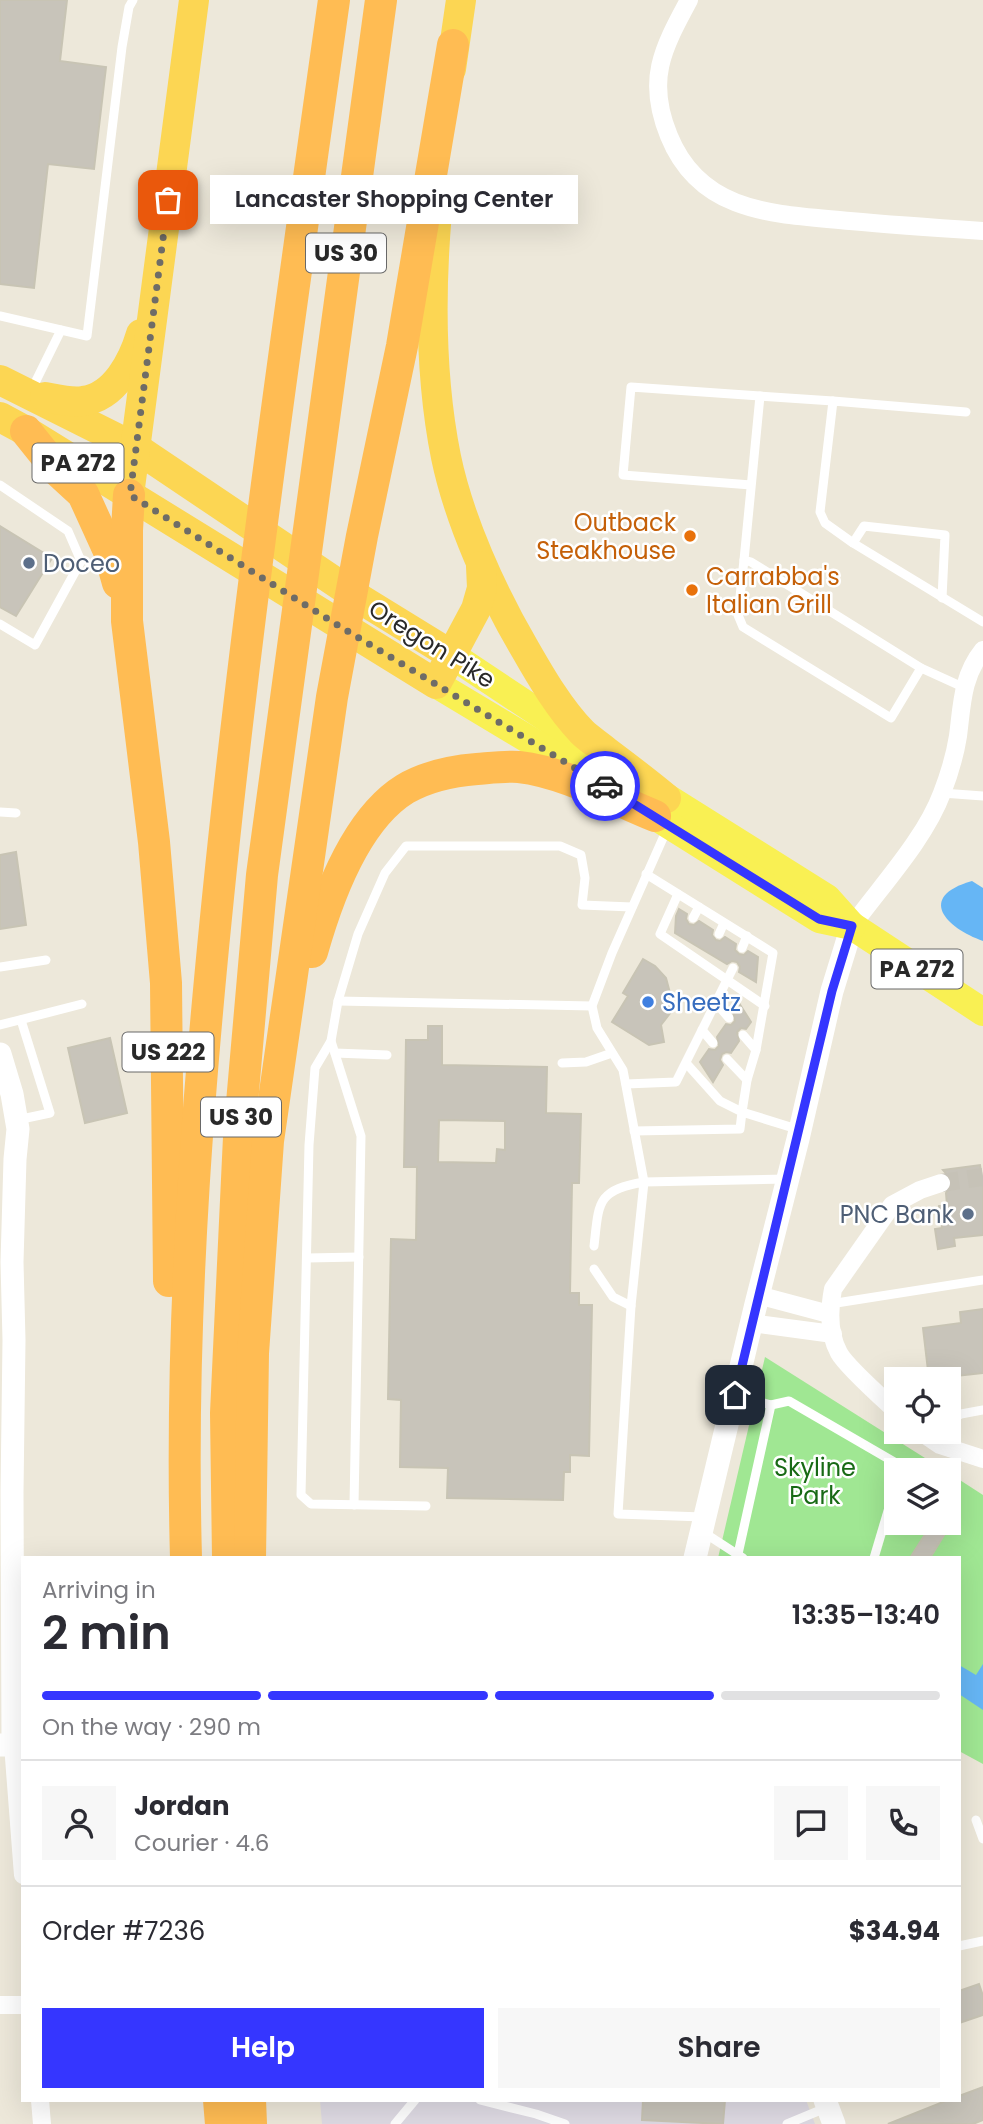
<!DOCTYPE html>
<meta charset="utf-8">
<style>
:root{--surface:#fff;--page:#f7f7f7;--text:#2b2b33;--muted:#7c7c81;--line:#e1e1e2;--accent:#3536ff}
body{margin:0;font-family:Poppins,sans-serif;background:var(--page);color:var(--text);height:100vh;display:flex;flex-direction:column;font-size:26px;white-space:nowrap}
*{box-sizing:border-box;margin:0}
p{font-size:23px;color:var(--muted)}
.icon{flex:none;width:38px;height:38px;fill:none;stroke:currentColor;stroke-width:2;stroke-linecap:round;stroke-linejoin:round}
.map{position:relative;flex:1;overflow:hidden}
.sheet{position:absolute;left:21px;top:1556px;width:940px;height:546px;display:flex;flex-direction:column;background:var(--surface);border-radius:0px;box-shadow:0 7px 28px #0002}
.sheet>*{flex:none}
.buttons{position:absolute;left:884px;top:1367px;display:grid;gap:14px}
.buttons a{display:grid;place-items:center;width:77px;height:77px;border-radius:0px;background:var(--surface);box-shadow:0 7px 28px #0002;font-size:35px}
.pin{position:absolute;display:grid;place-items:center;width:60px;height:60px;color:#fff;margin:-30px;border-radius:14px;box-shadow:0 4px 10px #0006}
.courier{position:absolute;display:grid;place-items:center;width:70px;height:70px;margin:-35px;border:5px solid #3536ff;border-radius:50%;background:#fff;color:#222;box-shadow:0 2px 9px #0007}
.bubble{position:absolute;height:49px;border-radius:0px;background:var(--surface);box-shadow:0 7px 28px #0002;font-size:23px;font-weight:600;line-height:49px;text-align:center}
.summary em{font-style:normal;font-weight:600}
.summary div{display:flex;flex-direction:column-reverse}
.summary{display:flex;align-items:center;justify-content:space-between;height:119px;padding:0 21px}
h1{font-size:46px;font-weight:600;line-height:52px}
.bar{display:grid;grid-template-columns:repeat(4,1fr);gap:10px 7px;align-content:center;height:84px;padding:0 21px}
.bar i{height:9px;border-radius:5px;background:var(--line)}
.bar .selected{background:var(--accent)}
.bar p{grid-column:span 4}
.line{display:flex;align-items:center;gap:18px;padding:0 21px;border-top:2px solid var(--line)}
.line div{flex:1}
.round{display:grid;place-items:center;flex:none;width:74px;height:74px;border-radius:0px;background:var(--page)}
.button{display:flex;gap:14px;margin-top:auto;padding:14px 21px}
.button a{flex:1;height:80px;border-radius:0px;background:var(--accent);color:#fff;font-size:28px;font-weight:600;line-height:80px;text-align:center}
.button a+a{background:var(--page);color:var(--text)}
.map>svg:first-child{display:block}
.industrial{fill:#dfdbe4}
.green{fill:#a0e793}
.water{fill:#66b6f5}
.building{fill:#c8c4ba;stroke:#c8c4b4;stroke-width:2;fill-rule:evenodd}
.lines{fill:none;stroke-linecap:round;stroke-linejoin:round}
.minor-tunnel{stroke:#c6c2b7;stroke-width:18;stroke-dasharray:18 9;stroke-linecap:butt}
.service{stroke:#fff;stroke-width:9}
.minor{stroke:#fff;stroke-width:18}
.tertiary{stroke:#fff;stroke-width:23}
.primary{stroke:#f9f053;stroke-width:28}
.trunk{stroke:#fcd653;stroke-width:30}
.motorway{stroke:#ffbc53;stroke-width:32}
.done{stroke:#6e6c67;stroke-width:7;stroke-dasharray:0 12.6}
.route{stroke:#3536ff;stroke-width:9}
.food-dot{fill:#e8710a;stroke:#fff;stroke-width:2.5}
.service-dot{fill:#5c6f8a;stroke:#fff;stroke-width:2.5}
.shop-dot{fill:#3f7fe0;stroke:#fff;stroke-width:2.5}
.labels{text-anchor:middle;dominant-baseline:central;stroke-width:5;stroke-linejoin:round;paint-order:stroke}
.shield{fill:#fff;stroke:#696969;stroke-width:2}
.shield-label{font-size:23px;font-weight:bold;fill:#292929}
.food-label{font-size:24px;fill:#c56008;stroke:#fff;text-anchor:end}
.service-label{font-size:24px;fill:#4e5e75;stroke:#fff;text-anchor:start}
.street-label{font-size:24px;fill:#292929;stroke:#fff}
.shop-label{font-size:24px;fill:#366cbe;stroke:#fff;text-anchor:start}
.park-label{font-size:24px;fill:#186a15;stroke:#fff}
</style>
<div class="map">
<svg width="983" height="2124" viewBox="0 0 983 2124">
<rect width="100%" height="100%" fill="#ede8da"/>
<!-- industrial -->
<polygon class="industrial" points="320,2100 806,2100 815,2124 322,2124"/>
<!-- green -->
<polygon class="green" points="765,1357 944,1470 896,1470 896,1522 948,1522 949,1473 983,1495 983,1764 959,1751 959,1558 718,1558"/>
<!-- water -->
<g class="water">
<path d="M972,881L983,888V941C946,928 916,897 972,881Z"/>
<polygon points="983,1664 983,1710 959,1694 959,1665 976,1675"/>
</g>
<!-- building -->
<g class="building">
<polygon points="0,0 67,0 60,61 106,67 94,169 48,164 34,288 0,284"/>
<polygon points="0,526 52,558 16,616 0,607"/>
<polygon points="16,852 26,925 0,929 0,855"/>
<polygon points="679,909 687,914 686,919 689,924 694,925 699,921 713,930 712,935 716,940 720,941 725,937 736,944 735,950 739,954 744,955 748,951 758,957 756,982 739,972 740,967 737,962 732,961 727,964 675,933 676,916"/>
<polygon points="643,959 655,966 666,978 674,1008 661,1025 664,1042 649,1045 612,1022 628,996 623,993"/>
<polygon points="739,1003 751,1022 746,1029 741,1028 737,1032 739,1041 731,1053 726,1052 722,1054 720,1060 723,1065 713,1082 700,1062 709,1049 715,1050 719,1046 717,1037 726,1024 731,1025 735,1021 733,1012"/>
<path d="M428,1026H442V1065L547,1067L546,1113L581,1114L579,1183H572L570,1293H579V1305H592L589,1456L570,1455V1472H564L563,1500L447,1498L448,1468L400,1467L401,1400L388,1399L391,1239L416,1240L417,1167H404L406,1040H428ZM439,1120L505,1121V1150L497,1149L496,1163L438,1162Z"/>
<polygon points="110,1038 127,1113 85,1123 68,1048"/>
<polygon points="980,1165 983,1185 983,1235 954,1238 955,1246 938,1249 935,1229 942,1228 939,1206 947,1205 946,1193 952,1185 951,1179 943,1170"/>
<polygon points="983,1309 983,1373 929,1379 923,1328 961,1323 960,1312"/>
<polygon points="933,1522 952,1522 930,1558 910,1558"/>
<polygon points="979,1984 983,1996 983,2015 959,2023 959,1991"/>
<polygon points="983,2087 983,2120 973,2124 888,2124 948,2100 959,2100 959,2096"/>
<polygon points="643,2100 725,2100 723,2124 642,2120"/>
</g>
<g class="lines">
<!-- minor-tunnel -->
<polyline class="minor-tunnel" points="941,1183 983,1177"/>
<!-- service -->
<g class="service">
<polyline points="0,316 87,336 122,47 129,7 133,0"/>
<polyline points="31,391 61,330"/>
<polyline points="760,396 833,401"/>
<polyline points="966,412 833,401 820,512 825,523 853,543 983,622"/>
<polyline points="0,485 68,531 81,561 35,645 0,624"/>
<polyline points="751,485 623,475 631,387 760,396 744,560 751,562 921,668 965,688"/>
<polyline points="853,543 864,526 945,535 942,598"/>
<polyline points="744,560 738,615 743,627 891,718 921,668"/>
<polyline points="942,793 983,796"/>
<polyline points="0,812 16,813"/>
<polyline points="667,829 612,953 592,1006 597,1028 623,1070 644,1182 787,1179"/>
<polyline points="646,874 773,953 756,1050 747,1080 742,1112 800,1130"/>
<polyline points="678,894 660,934 765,1006"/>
<polyline points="693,918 699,907"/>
<polyline points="719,934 724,923"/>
<polyline points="742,948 747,936"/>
<polyline points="0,967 46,960"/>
<polyline points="338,1001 592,1006"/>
<polyline points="716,1003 729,1018"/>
<polyline points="0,1025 82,1004"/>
<polyline points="702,1030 713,1043"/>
<polyline points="743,1035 756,1050"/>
<polyline points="331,1041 361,1136 354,1505"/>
<polyline points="335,1053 387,1055"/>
<polyline points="727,1059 747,1080"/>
<polyline points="562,1063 586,1062 612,1053"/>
<polyline points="626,1084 676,1082 733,968"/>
<polyline points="17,1120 50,1113 21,1020"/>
<polyline points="634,1131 740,1129 742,1112 720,1101 686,1063"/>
<path d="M594,1246C599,1203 596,1190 644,1182L631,1306L618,1514L703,1517"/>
<polyline points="307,1258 359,1257"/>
<polyline points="594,1269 613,1297 631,1306"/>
<polyline points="830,1304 983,1280"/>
<polyline points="735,1395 771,1405 789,1401 901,1466 900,1470"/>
<polyline points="948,1422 961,1414 983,1410"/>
<polyline points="426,1506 311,1504 301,1495 309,1145 315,1068 331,1041 338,1001 358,934 385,873 406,846 560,846 581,855 585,878 582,905 632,907"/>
<polyline points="703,1532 743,1558"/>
<polyline points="738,1554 771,1405"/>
<polyline points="874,1558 896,1484"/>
<polyline points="976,1820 983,1839"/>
<polyline points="959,1946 983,1941"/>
<polyline points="480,2100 536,2114 565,2124"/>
<polyline points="395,2124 415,2100"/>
<polyline points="787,2124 828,2107"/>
</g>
<!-- minor -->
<g class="minor">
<path d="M689,0C662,50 646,80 669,136C701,215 777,214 850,221C894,225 938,228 983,231"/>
<path d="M852,926C881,886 925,839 942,793C949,775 955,755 958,736C962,705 962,676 983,650"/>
<polyline points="758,1295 829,1314"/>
<polyline points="751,1323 833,1334"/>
<path d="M896,1411C883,1399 846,1366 839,1353C828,1333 829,1310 833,1289L892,1205L920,1190L941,1183"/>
<polyline points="921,1432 940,1445 983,1459"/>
<polyline points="13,1745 23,1875"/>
<polyline points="0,2005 23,2005"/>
<polyline points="40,2100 42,2124"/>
</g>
<!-- tertiary -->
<g class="tertiary">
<polyline points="0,1054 12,1094 18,1129 15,1159 12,1262 14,1340 12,1492 13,1745 0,1745"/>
<polyline points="695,1558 756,1304 798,1139 832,991 852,926"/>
<polyline points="825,2100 834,2124"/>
</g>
<!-- primary -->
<g class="primary">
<polyline points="453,656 587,745"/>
<polyline points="436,684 596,780"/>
<polyline points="647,785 827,898 852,926 983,1012"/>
<polyline points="637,805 819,919 852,926"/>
</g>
<!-- trunk -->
<g class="trunk">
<polyline points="451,69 461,0"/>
<path d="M437,212C430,293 430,377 446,457C459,520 492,593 525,649C541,677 559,708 582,732C589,739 599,745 607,752C627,767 647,782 666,798"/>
<polyline points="0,380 136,448 362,600 453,656"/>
<path d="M45,397C56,399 71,403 83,401C115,397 133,361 141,334"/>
<polyline points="0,417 26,431 436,684 476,609 482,588 481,566"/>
<polyline points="129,495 194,0"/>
</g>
<!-- motorway -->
<g class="motorway">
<polyline points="26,431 58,471 83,494 109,551 118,583"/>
<polyline points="129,495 127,530 127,621 154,842 166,983 169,1281"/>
<path d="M312,952C327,899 355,820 405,789C427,776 452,771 477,769C490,768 506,766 519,767C564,772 613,799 655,816"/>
<path d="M186,1558C179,1308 200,1060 227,812C257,540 296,270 334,0"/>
<polyline points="228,1558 226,1413 239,1137 262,875 381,0"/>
<polyline points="250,1558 253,1353 268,1141 332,697 362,536 402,346 453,45"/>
<polyline points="219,2100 221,2124"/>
<polyline points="250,2100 251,2124"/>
</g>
</g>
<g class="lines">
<!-- done -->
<polyline class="done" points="168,200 130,495 344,629 605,786"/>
<!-- route -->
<polyline class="route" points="605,786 819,919 852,926 832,991 735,1395"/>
</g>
<!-- markers -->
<g class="food-dot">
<circle cx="690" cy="536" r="7"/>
<circle cx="692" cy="590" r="7"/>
</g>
<g class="service-dot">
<circle cx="29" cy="563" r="7"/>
<circle cx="968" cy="1214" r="7"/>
</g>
<circle class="shop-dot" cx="648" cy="1002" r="7"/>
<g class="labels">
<!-- shield labels -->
<g class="shield">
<rect x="306" y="233.5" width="80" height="39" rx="5"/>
<rect x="32.5" y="443.5" width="91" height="39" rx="5"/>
<rect x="871.5" y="949.5" width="91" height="39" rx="5"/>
<rect x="122.5" y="1032.5" width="91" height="39" rx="5"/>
<rect x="201" y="1097.5" width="80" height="39" rx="5"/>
</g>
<g class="shield-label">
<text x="346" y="253">US 30</text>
<text x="78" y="463">PA 272</text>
<text x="917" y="969">PA 272</text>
<text x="168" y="1052">US 222</text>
<text x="241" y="1117">US 30</text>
</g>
<!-- food labels -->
<g class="food-label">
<text x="676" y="522">Outback<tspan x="676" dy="28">Steakhouse</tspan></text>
<text x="706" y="576" text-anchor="start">Carrabba's<tspan x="706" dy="28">Italian Grill</tspan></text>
</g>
<!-- service labels -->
<g class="service-label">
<text x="43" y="563">Doceo</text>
<text x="954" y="1214" text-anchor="end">PNC Bank</text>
</g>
<!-- street labels -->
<g class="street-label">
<text transform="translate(432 644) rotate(32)">Oregon Pike</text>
</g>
<!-- shop labels -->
<g class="shop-label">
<text x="662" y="1002">Sheetz</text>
</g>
<!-- park labels -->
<g class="park-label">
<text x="815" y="1467">Skyline<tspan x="815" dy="28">Park</tspan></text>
</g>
</g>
</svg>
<div class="buttons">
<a><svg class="icon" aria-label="locate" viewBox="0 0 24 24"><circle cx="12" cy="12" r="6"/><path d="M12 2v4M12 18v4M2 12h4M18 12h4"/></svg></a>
<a><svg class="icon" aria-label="layers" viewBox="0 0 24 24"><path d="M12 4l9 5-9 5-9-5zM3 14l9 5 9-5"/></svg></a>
</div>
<div class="pin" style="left:168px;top:200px;background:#ea580c"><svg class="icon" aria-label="bag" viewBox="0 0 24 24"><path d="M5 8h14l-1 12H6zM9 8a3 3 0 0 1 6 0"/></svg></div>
<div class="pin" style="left:735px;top:1395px;background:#1f2937"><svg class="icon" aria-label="home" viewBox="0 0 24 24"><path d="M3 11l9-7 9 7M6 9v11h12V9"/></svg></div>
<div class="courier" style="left:605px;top:786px"><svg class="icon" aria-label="car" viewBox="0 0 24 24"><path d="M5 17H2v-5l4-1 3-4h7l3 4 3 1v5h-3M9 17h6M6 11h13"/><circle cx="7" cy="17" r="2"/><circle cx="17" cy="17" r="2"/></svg></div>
<div class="bubble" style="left:210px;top:175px;width:368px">Lancaster Shopping Center</div>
<section class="sheet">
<div class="summary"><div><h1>2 min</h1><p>Arriving in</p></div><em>13:35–13:40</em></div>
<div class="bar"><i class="selected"></i><i class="selected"></i><i class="selected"></i><i></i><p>On the way · 290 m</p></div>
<div class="line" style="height:126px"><a class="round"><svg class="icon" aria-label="person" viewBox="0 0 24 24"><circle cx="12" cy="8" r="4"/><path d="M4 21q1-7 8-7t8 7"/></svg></a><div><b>Jordan</b><p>Courier · 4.6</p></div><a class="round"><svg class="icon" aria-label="chat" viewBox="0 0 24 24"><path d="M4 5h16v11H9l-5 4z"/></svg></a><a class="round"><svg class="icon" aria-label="phone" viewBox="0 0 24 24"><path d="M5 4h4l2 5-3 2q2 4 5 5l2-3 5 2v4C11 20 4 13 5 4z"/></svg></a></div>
<div class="line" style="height:91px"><div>Order #7236</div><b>$34.94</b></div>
<div class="button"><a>Help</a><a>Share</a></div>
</section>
</div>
